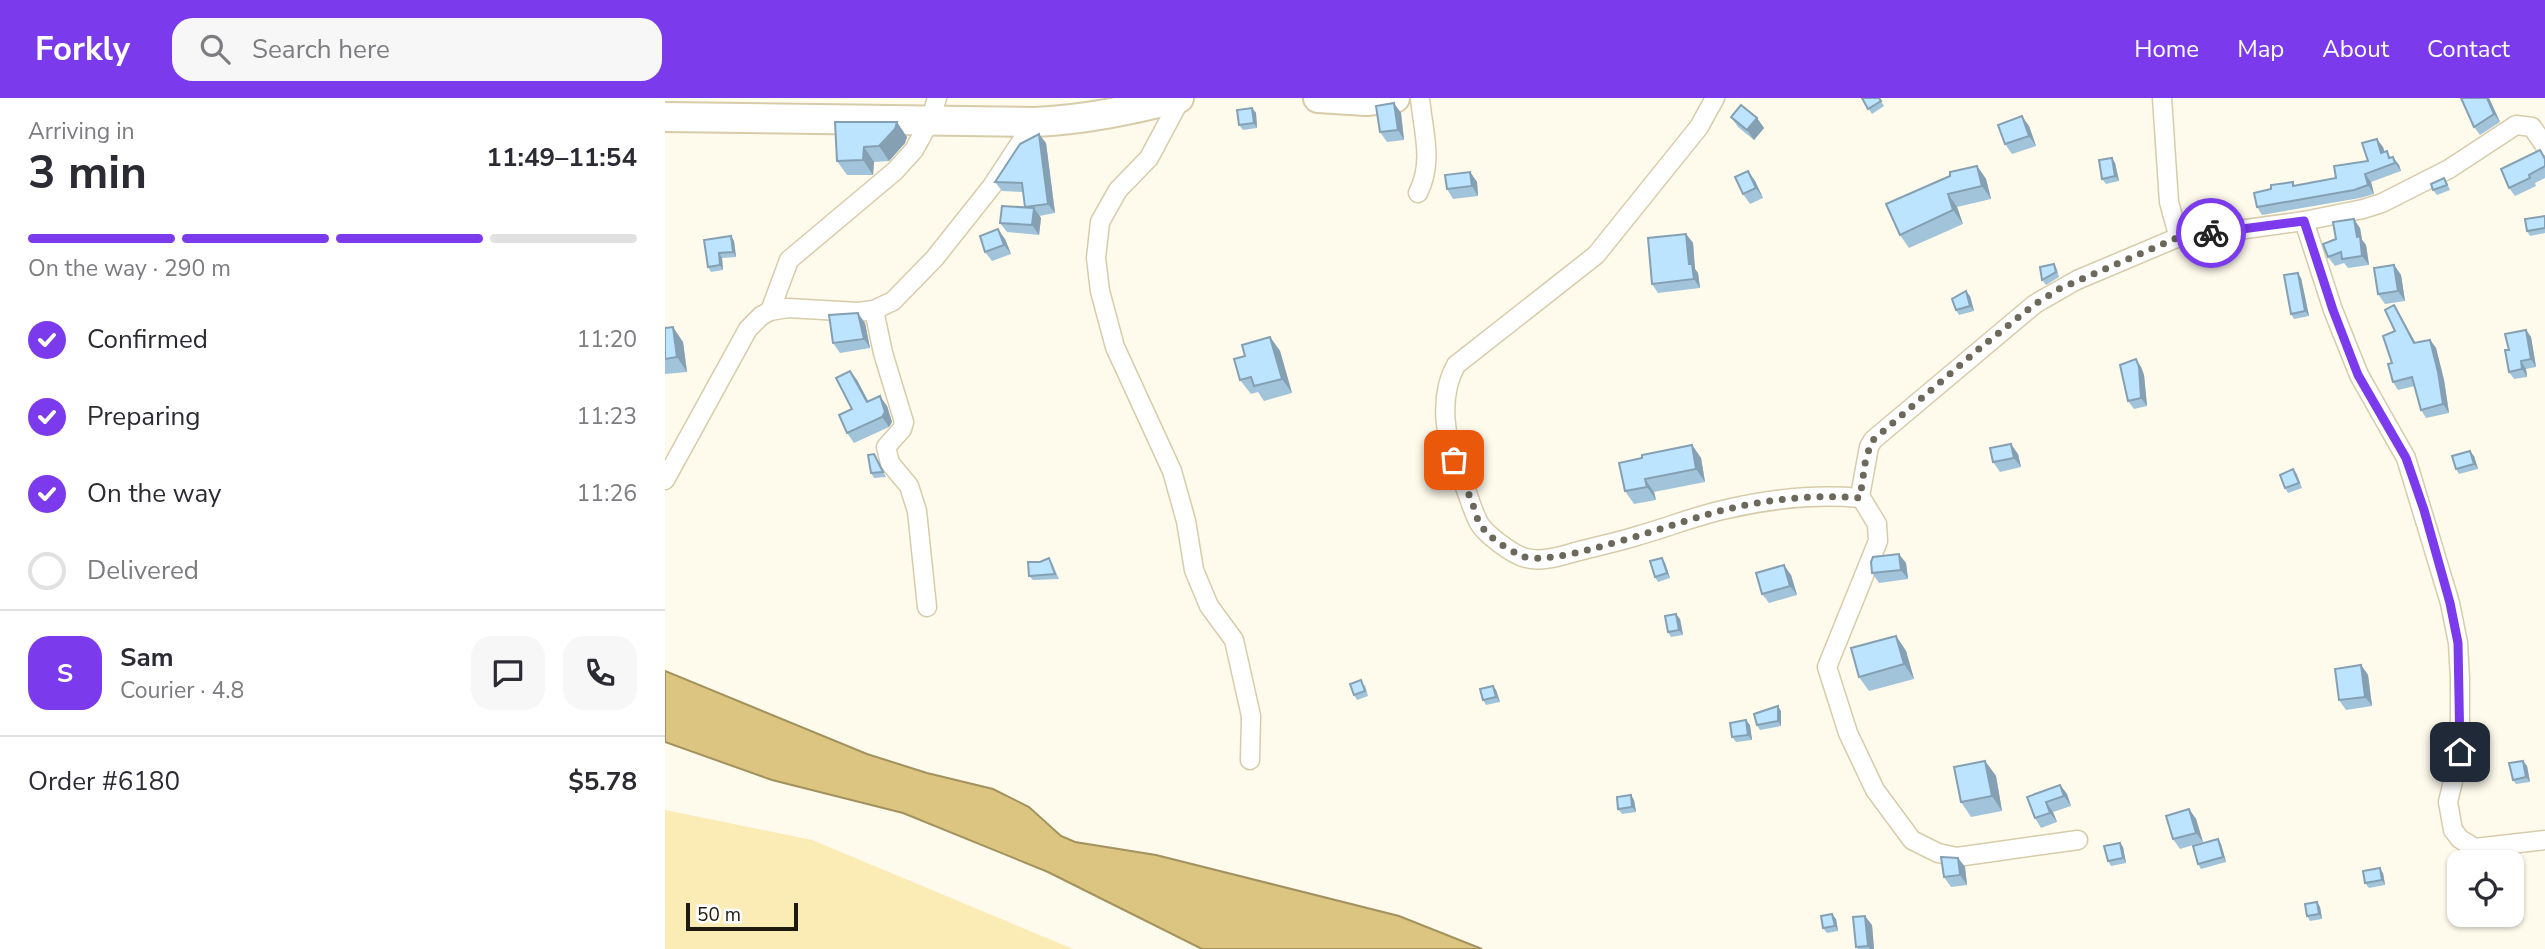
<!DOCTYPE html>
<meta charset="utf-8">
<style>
:root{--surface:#fff;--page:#f7f7f7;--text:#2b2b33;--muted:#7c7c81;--line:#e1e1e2;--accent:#7c3aed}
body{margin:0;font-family:"Nunito Sans",sans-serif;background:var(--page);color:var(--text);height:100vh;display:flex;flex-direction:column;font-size:26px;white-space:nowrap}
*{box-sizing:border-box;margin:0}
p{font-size:23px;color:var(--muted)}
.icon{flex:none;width:38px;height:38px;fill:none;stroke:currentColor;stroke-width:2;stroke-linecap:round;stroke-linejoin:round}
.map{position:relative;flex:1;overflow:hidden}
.drawer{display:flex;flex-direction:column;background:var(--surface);width:665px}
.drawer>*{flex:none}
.buttons{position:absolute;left:1782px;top:752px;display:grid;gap:14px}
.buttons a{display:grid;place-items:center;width:77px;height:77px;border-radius:14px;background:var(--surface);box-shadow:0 2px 5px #0004;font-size:35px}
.scale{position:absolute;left:21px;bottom:18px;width:112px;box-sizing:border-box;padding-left:7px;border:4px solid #1e1a0d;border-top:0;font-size:19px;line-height:24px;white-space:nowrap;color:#1e1a0d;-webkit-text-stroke:5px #fff;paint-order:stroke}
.pin{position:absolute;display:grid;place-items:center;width:60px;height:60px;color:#fff;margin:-30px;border-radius:14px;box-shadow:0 4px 10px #0006}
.courier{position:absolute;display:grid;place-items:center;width:70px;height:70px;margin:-35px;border:5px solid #7c3aed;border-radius:50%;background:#fff;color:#222;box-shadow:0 2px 9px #0007}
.headline em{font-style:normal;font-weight:700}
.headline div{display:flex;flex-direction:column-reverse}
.headline{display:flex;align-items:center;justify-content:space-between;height:119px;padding:0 28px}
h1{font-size:46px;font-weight:700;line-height:52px}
.bar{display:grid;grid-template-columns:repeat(4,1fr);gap:10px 7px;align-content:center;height:84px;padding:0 28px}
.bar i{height:9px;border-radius:5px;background:var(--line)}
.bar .current{background:var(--accent)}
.bar p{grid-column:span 4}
.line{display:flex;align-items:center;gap:18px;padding:0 28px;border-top:2px solid var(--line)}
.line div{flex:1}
.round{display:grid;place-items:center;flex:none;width:74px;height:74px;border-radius:21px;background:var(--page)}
ol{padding:0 28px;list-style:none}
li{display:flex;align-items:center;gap:21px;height:77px}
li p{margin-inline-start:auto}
li .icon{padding:7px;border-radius:50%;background:var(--accent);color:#fff;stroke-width:4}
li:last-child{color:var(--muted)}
li i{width:38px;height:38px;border:4px solid var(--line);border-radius:50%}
header{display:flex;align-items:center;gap:42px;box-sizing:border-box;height:98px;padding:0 35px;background:var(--accent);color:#fff}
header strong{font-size:33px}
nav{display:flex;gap:38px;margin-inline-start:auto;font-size:24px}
.search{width:490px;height:63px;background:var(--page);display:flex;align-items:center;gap:18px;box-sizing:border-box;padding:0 24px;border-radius:21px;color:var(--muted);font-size:26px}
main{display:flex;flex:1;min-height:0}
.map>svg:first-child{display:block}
.green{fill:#fbebb5}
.water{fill:#dbc580;stroke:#a2925e;stroke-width:2}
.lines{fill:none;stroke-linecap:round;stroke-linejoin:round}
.minor-casing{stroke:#d7ccaa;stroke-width:21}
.primary-casing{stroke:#d7ccaa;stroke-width:32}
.minor{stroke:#fff;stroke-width:18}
.primary{stroke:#fff;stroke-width:28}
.wall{fill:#a2c4da}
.shaded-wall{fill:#84a0b2}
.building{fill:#bce4fe;stroke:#84a0b2;stroke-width:2}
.done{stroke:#6c685b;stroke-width:7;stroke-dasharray:0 12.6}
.route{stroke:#7c3aed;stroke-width:9}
</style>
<header>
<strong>Forkly</strong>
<div class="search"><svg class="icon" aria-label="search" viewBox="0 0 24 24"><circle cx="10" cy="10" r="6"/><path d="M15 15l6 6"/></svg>Search here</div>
<nav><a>Home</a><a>Map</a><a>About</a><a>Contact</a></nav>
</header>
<main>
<section class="drawer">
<div class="headline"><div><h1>3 min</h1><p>Arriving in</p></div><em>11:49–11:54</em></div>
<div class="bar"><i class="current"></i><i class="current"></i><i class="current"></i><i></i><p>On the way · 290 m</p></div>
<ol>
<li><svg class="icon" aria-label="check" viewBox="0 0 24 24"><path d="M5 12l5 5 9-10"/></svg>Confirmed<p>11:20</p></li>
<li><svg class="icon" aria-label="check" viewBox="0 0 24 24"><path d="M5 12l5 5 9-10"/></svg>Preparing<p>11:23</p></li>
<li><svg class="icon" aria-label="check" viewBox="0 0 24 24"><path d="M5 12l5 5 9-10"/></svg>On the way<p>11:26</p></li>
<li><i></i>Delivered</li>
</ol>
<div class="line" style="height:126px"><b class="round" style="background:var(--accent);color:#fff">S</b><div><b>Sam</b><p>Courier · 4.8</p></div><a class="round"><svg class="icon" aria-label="chat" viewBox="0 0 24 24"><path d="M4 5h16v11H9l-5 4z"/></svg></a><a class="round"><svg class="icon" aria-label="phone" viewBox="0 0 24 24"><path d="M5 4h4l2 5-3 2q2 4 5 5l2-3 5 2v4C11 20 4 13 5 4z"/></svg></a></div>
<div class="line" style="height:91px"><div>Order #6180</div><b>$5.78</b></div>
</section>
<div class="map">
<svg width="1880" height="851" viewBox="0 0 1880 851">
<rect width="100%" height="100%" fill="#fefaec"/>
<!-- green -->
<polygon class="green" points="0,712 147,742 408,851 0,851"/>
<!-- water -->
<polygon class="water" points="0,573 202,656 262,675 328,691 364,709 396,738 410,744 491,757 734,818 817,851 537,851 383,774 238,715 107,682 0,644"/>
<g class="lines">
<defs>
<g id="minor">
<polyline points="516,0 484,60 453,92 435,124 431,160 435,193 450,249 507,373 521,423 529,472 544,508 569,542 586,618 585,662"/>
<path d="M1050,0L1034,29L931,157L791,267C773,299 780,343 794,375C802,391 806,410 814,425C820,436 848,457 861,460C878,465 901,456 918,452C937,447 957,443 975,437C1004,429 1033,417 1062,411C1105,401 1152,396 1195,400"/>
<polyline points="1497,0 1504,104 1513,137 1516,140 1639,123 1698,111 1717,105 1784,71 1851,27 1867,29 1880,48"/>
<path d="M753,95C769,63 758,34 755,0"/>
<polyline points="1639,123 1668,212 1694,277 1741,360 1785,505 1793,545 1795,581 1795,654 1783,704 1788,732 1795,741 1810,750 1880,742"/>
<polyline points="209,212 218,255 239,324 237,331 221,349 225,365 244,388 252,413 262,509"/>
<polyline points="105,213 124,162 230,73 249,52 265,23 272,0"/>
<polyline points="0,382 83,231 96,218 105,213 123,210 193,214 209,212 228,203 269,161 327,88 369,24"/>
<polyline points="1413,742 1292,759 1273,755 1247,742 1210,692 1183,635 1162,569 1213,443 1212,426 1195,398 1204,349 1208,342 1370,206 1412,182 1514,139"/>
</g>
<g id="primary">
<polyline points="653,0 701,3 730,0"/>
<path d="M0,19L369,24C419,22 466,12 514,0"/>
</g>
</defs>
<!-- minor casing -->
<use href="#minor" class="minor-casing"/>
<!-- primary casing -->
<use href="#primary" class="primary-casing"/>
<!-- minor -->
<use href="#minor" class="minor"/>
<!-- primary -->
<use href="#primary" class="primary"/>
</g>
<!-- wall -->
<g class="wall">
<polygon points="1197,0 1214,0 1219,8 1207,16"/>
<polygon points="1824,0 1835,24 1815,37 1809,29"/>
<polygon points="587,10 591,15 592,30 578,32 574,27"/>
<polygon points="736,15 739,42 722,44 715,34"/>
<polygon points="1066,19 1092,20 1099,30 1089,42 1073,29"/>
<polygon points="170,24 242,39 240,45 224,63 209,64 208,77 182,77 172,63"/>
<polygon points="1364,28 1371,48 1347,56 1340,46"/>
<polygon points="381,45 390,115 374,118 376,120 374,137 342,134 335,125 361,109 358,94 337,93 330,84"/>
<polygon points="1718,49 1719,53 1734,67 1736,73 1706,84 1709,96 1695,100 1597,117 1592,109 1628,84 1630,88 1671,80 1703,63"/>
<polygon points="1875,52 1880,59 1880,80 1870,85 1871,88 1850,98 1844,90"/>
<polygon points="1450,65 1454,83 1441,86 1437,81"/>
<polygon points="1312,68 1321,81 1326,101 1292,109 1298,126 1244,150 1235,137"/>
<polygon points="1083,73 1090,83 1098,100 1085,106 1078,96"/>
<polygon points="805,74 812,84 813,98 788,101 782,91"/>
<polygon points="1782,85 1785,92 1772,97 1768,92"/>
<polygon points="1880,118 1880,135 1865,138 1862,133"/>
<polygon points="1695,130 1697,142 1701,147 1704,167 1683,170 1679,165 1670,168 1663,159 1671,141"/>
<polygon points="1021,136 1028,145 1030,171 1033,175 1035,190 993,195 987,186"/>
<polygon points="66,138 69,143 71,159 57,160 58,172 46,174 43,169"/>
<polygon points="340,141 346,156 327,163 320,154"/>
<polygon points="1389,166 1392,171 1394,179 1381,187 1377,182"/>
<polygon points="1729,167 1736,177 1740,203 1720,206 1713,196"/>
<polygon points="1636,180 1644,218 1629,221 1626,216"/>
<polygon points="1305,198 1309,213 1294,217 1291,212"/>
<polygon points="1734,215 1750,245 1765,242 1771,250 1779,282 1784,315 1761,320 1756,312 1750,288 1733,292 1728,284 1727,265 1730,233"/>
<polygon points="200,225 205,250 175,255 168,245"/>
<polygon points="0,230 18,244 22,274 0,276"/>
<polygon points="1861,232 1866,239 1871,269 1861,271 1862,279 1849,281 1844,274 1844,252"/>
<polygon points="605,239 615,253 627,295 599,303 593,294 586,296 575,282 580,258"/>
<polygon points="1476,269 1479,277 1482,308 1469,311 1463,303"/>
<polygon points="192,282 203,304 222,308 227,324 224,329 189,345 182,335"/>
<polygon points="1027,347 1036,360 1040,384 989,394 991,402 969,406 960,393 977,360"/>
<polygon points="209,356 212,361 221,379 209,380 206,375"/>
<polygon points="1353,356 1356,369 1335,374 1328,364"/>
<polygon points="1809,358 1813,371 1794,376 1791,371"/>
<polygon points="1628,371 1632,376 1637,390 1623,395 1620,390"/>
<polygon points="384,460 387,465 394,481 368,482 364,478 375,464"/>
<polygon points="1000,465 1005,480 993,484 990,479"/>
<polygon points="1241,465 1243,481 1214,485 1207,475"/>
<polygon points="1126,477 1132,497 1104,505 1097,496"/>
<polygon points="1015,521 1018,537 1006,539 1003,534"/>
<polygon points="1231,538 1241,553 1249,581 1204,593 1194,579"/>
<polygon points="1696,567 1703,577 1707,608 1681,612 1674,602"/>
<polygon points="700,587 703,598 692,602 689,597"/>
<polygon points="828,588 831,592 835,604 821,607 818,602"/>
<polygon points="1116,613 1116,628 1095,632 1092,627"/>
<polygon points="1085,627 1087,642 1071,644 1067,639"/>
<polygon points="1320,663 1331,678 1337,713 1306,719 1296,704"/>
<polygon points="1858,663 1862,668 1865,684 1851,686 1848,682"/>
<polygon points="1395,687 1402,696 1406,708 1388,714 1392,724 1376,730 1370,720"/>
<polygon points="969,702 971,714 957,716 953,711"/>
<polygon points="1524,711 1531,721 1538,744 1515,751 1508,741"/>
<polygon points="1553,741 1556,746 1561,764 1536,771 1533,766"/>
<polygon points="1458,749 1461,765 1446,768 1443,763"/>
<polygon points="1293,760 1300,769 1302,787 1286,789 1279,779"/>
<polygon points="1718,775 1720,787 1704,790 1700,785"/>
<polygon points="1652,804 1655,809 1657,821 1645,823 1642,818"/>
<polygon points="1171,821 1173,833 1162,835 1158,830"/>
<polygon points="1207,827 1209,851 1193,851 1191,849"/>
</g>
<!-- shaded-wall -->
<g class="shaded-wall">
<polygon points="1822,0 1824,0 1835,24 1829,16"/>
<polygon points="729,5 736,15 739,42 733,32"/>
<polygon points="587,10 591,15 592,30 589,25"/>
<polygon points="1357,18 1364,28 1371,48 1364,38"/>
<polygon points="1092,20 1099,30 1089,42 1082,32"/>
<polygon points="232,24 242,39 240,45 224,63 214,48"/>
<polygon points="374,36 381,45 390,115 383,106"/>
<polygon points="1712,41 1718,49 1722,63 1716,55"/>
<polygon points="199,49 209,64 208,77 198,62"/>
<polygon points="1728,59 1734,67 1736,73 1730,65"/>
<polygon points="1447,60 1450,65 1454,83 1450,78"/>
<polygon points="1312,68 1321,81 1326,101 1317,88"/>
<polygon points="1083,73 1090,83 1098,100 1091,90"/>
<polygon points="805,74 812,84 813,98 807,88"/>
<polygon points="1700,76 1706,84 1709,96 1703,87"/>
<polygon points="1283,96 1292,109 1298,126 1288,112"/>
<polygon points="369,110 376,120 374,137 367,127"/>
<polygon points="1689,121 1695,130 1697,142 1701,147 1704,167 1697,158 1692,139"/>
<polygon points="333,131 340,141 346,156 339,147"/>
<polygon points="1021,136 1028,145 1030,171 1033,175 1035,190 1029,181 1024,166"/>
<polygon points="66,138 69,143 71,159 68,154"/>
<polygon points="54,155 57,160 58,172 55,167"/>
<polygon points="1729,167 1736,177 1740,203 1733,193"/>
<polygon points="1633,175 1636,180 1644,218 1640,213"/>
<polygon points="1301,193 1305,198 1309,213 1305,208"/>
<polygon points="1729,207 1734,215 1755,253 1749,245"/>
<polygon points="193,215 200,225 205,250 199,241"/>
<polygon points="8,229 18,244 22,274 12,259"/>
<polygon points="1861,232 1866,239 1871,269 1866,261"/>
<polygon points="605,239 615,253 627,295 617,281"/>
<polygon points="1765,242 1771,250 1779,282 1784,315 1778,306"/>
<polygon points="1471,261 1476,269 1479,277 1482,308 1476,300"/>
<polygon points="1856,263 1861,271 1862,279 1857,271"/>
<polygon points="185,273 192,282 209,314 202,304"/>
<polygon points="215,298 222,308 227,324 224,329 217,319"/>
<polygon points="1346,346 1353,356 1356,369 1349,360"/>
<polygon points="1027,347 1036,360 1040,384 1031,371"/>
<polygon points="1805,353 1809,358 1813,371 1809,366"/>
<polygon points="980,381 989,394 991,402 982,389"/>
<polygon points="1234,456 1241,465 1243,481 1236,472"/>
<polygon points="997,460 1000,465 1005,480 1002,475"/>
<polygon points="1119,467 1126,477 1132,497 1125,488"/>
<polygon points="1011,516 1015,521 1018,537 1014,532"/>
<polygon points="1231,538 1241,553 1249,581 1239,566"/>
<polygon points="1696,567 1703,577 1707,608 1700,599"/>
<polygon points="828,588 831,592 835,604 831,599"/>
<polygon points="1113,608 1116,613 1116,628 1113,623"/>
<polygon points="1081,622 1085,627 1087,642 1083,637"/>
<polygon points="1320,663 1331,678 1337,713 1327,698"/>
<polygon points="1858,663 1862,668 1865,684 1861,679"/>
<polygon points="1395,687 1402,696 1406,708 1399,698"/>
<polygon points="966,697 969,702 971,714 967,709"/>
<polygon points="1381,704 1388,714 1392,724 1385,715"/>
<polygon points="1524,711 1531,721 1538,744 1531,735"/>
<polygon points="1553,741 1556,746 1561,764 1558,759"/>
<polygon points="1455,745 1458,749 1461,765 1458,760"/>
<polygon points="1293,760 1300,769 1302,787 1295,777"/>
<polygon points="1715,770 1718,775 1720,787 1717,782"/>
<polygon points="1652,804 1655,809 1657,821 1654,816"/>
<polygon points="1167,816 1171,821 1173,833 1170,828"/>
<polygon points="1200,818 1207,827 1209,851 1205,851 1203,848"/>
</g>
<!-- building -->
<g class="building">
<polygon points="1197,0 1214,0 1216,3 1203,11"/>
<polygon points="1796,0 1822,0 1829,16 1809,29"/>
<polygon points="729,5 733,32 715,34 711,8"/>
<polygon points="1076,7 1092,20 1082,32 1066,19"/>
<polygon points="587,10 589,25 574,27 572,12"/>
<polygon points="1357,18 1364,38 1340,46 1333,27"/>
<polygon points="170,24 232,24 230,31 214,48 199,49 198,62 172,63"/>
<polygon points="374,36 383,106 360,109 357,85 330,84 355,46"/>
<polygon points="1712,41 1716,55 1722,53 1724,60 1728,59 1730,65 1700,76 1703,87 1689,92 1592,109 1589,95 1606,91 1606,87 1628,84 1628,88 1671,80 1669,68 1703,63 1697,45"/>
<polygon points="1875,52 1880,61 1880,68 1864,77 1865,80 1844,90 1836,71"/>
<polygon points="1447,60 1450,78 1437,81 1434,62"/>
<polygon points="1312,68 1317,88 1283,96 1288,112 1235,137 1221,106 1285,78 1285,74"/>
<polygon points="1083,73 1091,90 1078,96 1070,79"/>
<polygon points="805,74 807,88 782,91 780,77"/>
<polygon points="1779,80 1782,87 1768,92 1766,86"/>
<polygon points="337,108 369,110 367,127 335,125"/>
<polygon points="1880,118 1880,130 1862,133 1860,121"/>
<polygon points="1689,121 1692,139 1695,138 1697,158 1677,161 1676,154 1663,159 1658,146 1671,141 1668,124"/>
<polygon points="333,131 339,147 320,154 315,138"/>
<polygon points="1021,136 1024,166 1027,166 1029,181 987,186 983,140"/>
<polygon points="66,138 68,154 54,155 55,167 43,169 39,142"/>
<polygon points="1389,166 1391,174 1377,182 1375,169"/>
<polygon points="1729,167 1733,193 1713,196 1709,170"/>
<polygon points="1633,175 1640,213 1626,216 1619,177"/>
<polygon points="1301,193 1305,208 1291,212 1287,201"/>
<polygon points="1729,207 1749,245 1765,242 1773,274 1778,306 1756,312 1747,279 1728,284 1723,266 1727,265 1718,238 1730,233 1720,212"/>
<polygon points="193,215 199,241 168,245 164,217"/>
<polygon points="8,229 12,259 0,261 0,230"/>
<polygon points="1861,232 1866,261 1856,263 1857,271 1844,274 1840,252 1844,252 1840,236"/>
<polygon points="605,239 617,281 589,288 586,279 575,282 569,261 580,258 577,247"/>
<polygon points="1471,261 1474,269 1476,300 1463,303 1455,267"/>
<polygon points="185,273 202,304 215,298 220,314 217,319 182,335 174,317 187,311 171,280"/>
<polygon points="1346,346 1349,360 1328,364 1325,350"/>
<polygon points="1027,347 1031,371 980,381 982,389 960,393 954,365 977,360 977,357"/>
<polygon points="1805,353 1809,366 1791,371 1787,358"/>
<polygon points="209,356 218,374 206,375 203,357"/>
<polygon points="1628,371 1634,385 1620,390 1615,377"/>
<polygon points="1234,456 1236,472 1207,475 1206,464 1208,459"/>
<polygon points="384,460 390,476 364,478 363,464 375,464"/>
<polygon points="997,460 1002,475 990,479 985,463"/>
<polygon points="1119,467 1125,488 1097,496 1091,475"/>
<polygon points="1011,516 1014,532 1003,534 1000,518"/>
<polygon points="1231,538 1239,566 1194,579 1186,550"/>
<polygon points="1696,567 1700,599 1674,602 1670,571"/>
<polygon points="696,582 700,593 689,597 685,586"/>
<polygon points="828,588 831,599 818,602 815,591"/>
<polygon points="1113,608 1113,623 1092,627 1089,616"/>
<polygon points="1081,622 1083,637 1067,639 1065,625"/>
<polygon points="1320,663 1327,698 1296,704 1289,669"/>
<polygon points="1858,663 1861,679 1848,682 1844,665"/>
<polygon points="1395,687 1399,698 1381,704 1385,715 1370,720 1362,699"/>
<polygon points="966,697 967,709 953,711 952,699"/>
<polygon points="1524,711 1531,735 1508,741 1501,718"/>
<polygon points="1553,741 1558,759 1533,766 1528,748"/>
<polygon points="1455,745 1458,760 1443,763 1439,748"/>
<polygon points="1276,759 1293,760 1295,777 1279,779"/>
<polygon points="1715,770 1717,782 1700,785 1698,773"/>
<polygon points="1652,804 1654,816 1642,818 1640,806"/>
<polygon points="1167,816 1170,828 1158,830 1156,818"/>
<polygon points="1200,818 1203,848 1191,849 1188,819"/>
</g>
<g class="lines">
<!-- done -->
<path class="done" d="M789,362C794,375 800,388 806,401C809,409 811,419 815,426C823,439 843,452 857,458C886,472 1025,419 1063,411C1105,401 1152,396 1195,400L1201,359L1208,342L1315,250L1370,206L1394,191L1514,139L1546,135"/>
<!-- route -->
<polyline class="route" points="1546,135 1639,123 1668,212 1693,277 1741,360 1759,412 1785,505 1793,545 1795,654"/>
</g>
</svg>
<div class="buttons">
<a><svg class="icon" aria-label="locate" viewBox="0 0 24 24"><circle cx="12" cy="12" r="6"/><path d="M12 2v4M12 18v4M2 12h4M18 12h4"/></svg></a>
</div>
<div class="scale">50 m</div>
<div class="pin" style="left:789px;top:362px;background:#ea580c"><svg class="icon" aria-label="bag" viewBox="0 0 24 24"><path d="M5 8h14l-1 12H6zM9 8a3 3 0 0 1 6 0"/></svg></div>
<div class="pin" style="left:1795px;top:654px;background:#1f2937"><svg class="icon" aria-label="home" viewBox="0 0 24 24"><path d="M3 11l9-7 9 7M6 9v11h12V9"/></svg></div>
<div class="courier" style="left:1546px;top:135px"><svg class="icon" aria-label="bike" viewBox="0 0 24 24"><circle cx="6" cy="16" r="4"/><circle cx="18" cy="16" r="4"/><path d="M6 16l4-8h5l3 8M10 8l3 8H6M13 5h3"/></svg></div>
</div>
</main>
